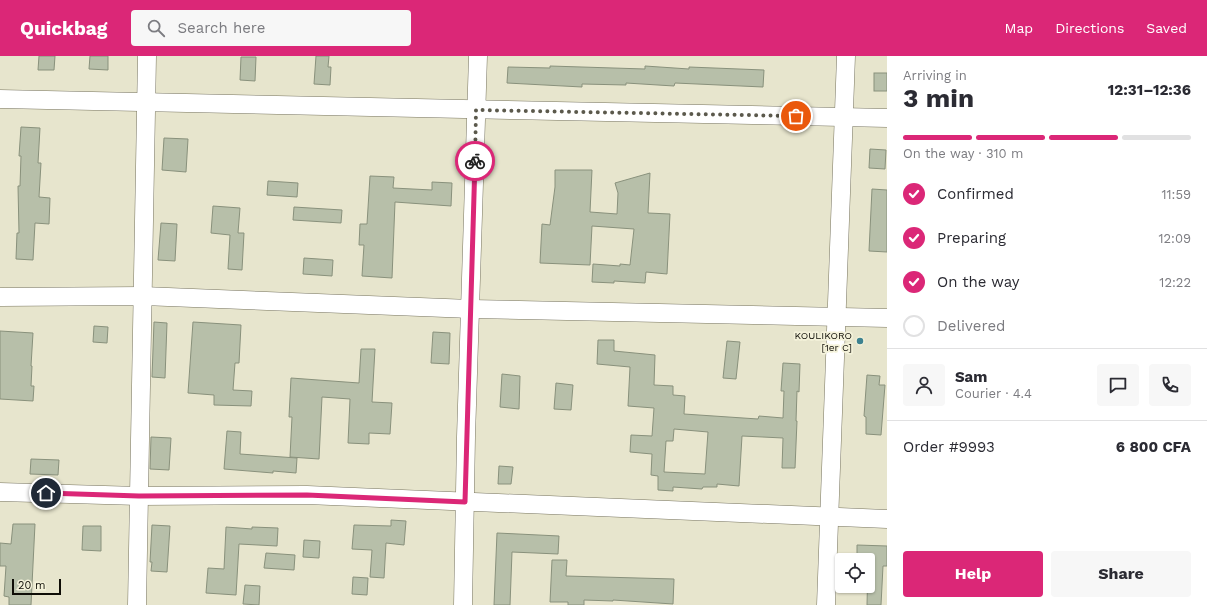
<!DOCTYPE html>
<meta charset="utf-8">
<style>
:root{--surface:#fff;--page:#f7f7f7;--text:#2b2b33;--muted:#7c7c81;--line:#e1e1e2;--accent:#db2777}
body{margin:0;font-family:"Work Sans",sans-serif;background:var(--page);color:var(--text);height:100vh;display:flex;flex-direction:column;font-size:15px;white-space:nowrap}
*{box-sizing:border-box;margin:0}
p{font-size:13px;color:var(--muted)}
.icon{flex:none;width:22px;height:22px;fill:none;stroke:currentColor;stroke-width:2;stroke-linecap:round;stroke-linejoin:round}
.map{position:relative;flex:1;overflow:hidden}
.side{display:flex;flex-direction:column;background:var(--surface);width:320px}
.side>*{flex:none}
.fabs{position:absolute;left:835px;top:497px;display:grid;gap:8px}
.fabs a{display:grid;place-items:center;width:40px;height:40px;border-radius:4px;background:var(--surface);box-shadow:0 1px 3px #0004;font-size:20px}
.scale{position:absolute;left:12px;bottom:10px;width:49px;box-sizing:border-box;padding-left:4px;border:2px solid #0f0e07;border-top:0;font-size:11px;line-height:14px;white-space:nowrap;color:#0f0e07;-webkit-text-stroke:3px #f4f2da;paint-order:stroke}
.pin{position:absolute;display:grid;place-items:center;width:34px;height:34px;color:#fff;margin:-17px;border:2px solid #fff;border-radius:50%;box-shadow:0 1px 4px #0007}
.courier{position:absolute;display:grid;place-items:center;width:40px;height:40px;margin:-20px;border:3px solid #db2777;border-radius:50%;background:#fff;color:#222;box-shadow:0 1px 5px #0007}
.headline em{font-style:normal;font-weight:700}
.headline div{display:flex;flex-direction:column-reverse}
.headline{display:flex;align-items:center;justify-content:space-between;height:68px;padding:0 16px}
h1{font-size:26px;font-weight:700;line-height:30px}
.bar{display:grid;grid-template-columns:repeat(4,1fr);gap:6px 4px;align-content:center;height:48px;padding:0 16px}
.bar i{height:5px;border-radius:3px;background:var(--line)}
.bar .active{background:var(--accent)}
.bar p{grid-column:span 4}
.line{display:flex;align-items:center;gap:10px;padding:0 16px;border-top:1px solid var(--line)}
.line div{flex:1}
.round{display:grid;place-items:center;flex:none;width:42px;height:42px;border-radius:4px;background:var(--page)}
ol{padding:0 16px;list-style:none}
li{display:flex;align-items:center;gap:12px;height:44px}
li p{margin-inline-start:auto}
li .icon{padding:4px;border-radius:50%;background:var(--accent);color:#fff;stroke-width:4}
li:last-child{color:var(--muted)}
li i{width:22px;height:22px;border:2px solid var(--line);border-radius:50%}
.primary-button{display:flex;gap:8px;margin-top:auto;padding:8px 16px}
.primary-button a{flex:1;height:46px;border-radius:4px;background:var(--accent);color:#fff;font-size:16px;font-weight:700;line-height:46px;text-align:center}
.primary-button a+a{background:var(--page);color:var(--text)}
header{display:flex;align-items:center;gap:24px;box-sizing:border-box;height:56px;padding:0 20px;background:var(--accent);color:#fff}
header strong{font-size:19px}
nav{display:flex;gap:22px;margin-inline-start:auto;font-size:14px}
.search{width:280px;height:36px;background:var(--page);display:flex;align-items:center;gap:10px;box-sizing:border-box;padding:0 14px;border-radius:4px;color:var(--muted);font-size:15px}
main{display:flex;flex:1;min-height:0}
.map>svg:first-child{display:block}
.building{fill:#b7bfa9;stroke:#89917c;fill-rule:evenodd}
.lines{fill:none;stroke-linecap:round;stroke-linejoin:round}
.street-casing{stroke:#787560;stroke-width:19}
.street{stroke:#fff;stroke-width:18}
.done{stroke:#5b594c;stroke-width:4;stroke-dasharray:0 7.2}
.route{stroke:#db2777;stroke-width:5}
.poi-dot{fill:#3d8290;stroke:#f4f2da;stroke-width:1.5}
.labels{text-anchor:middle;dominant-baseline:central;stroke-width:3.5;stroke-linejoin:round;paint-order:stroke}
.poi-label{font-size:10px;fill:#0f0e07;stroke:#f4f2da;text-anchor:end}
</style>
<header>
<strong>Quickbag</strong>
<div class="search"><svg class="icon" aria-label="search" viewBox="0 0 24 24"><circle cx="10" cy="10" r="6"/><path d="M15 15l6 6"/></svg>Search here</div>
<nav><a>Map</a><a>Directions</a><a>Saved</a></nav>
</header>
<main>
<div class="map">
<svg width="887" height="549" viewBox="0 0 887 549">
<rect width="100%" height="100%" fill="#e7e5cd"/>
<!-- building -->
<g class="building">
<polygon points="39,0 55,0 54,14 38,14"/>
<polygon points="90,0 108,0 108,14 89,13"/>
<polygon points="316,0 329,0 328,11 331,11 330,29 314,28"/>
<polygon points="241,1 256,1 255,25 240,24"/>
<polygon points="550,10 645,13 645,10 689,13 689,11 764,14 763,31 675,27 674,30 626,27 626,29 582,28 582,31 507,27 508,11 550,12"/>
<rect x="874" y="17" width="13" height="18"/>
<polygon points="21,71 40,72 38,107 41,107 39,141 50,142 49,168 35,167 33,204 16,203 17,177 19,177 18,130 20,130 21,100 19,100"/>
<polygon points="164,82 188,83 186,116 162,114"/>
<polygon points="870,93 886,94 885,113 869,112"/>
<polygon points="555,114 592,114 590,156 617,158 618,137 615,127 650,117 648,157 670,158 667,218 646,216 645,227 614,225 614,227 592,226 593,208 620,210 620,208 630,209 634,173 592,170 590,209 540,207 542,168 550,169 555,131"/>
<polygon points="370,120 394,121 393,132 432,134 432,126 452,127 451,150 395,146 392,222 362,220 364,189 359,189 360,168 367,168"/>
<polygon points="268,125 298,127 297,141 267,139"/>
<polygon points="872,133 887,134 887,196 869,195"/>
<polygon points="213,150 240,152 238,177 244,177 242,214 228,213 230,179 211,177"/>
<polygon points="294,151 342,154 341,167 293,164"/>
<polygon points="161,167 177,168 175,205 158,204"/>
<polygon points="304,202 333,204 332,220 303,218"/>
<polygon points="154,266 167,267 165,322 152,321"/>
<polygon points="193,266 241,269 239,307 235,307 233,334 252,335 251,350 214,349 214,339 188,337"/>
<polygon points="94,270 108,271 107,287 93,286"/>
<polygon points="0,275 33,277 31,310 32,310 31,330 34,330 33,345 0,343"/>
<polygon points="433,276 450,277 449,308 431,307"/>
<path d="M598,284H614V295L655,299L654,329L673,330V339L685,340L684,358L758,363L759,360L783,362L784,335H781L783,307L800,308L799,336L797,335L796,365H797L795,412H782L783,382L742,380L739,430L717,428V431H703L702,433L673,431V435L658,434V420L651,419L652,398L630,396L631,379L652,380L654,352L628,350L630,311L597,308ZM674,373L708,376L705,418L664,416L666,385H673Z"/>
<polygon points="727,285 740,286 736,323 723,322"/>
<polygon points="361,293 375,293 372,346 392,347 390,378 369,377 369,388 348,387 350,343 322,341 319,403 290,401 292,361 289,361 291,322 359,327"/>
<polygon points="502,318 520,320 519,353 500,351"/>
<polygon points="867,319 880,320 879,329 885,329 881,379 866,378 866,361 864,360"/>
<polygon points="556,327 573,329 571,354 554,353"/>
<polygon points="227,375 241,376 240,398 297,402 296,417 273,415 273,417 224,413"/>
<polygon points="151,381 171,382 169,414 150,413"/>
<polygon points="31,403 59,404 58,419 30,418"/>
<polygon points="499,410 513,411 511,428 498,428"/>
<polygon points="391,464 406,465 404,489 386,487 384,522 370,521 372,494 352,493 354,469 391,470"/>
<polygon points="13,468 35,468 31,549 9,549 9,541 4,540 6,510 0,510 0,487 11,488"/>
<polygon points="152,469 170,470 167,516 151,515 152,506 150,506"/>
<polygon points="83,470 101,470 101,495 82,494"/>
<polygon points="226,471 252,473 252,471 278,472 277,490 239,488 236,539 206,537 208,512 224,513"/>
<polygon points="497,477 559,480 558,498 512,496 510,549 494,549"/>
<polygon points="304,484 320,485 319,502 303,501"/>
<polygon points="857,489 887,490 887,510 883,510 881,549 867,549 868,504 857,504"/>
<polygon points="266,497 295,499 294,514 264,512"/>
<polygon points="552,504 567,504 566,520 674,523 673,548 613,544 613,545 584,544 584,549 568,549 568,546 550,546"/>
<polygon points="353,521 368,522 367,539 352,538"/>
<polygon points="245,529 260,530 259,549 243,548"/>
</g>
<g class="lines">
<defs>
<g id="street">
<polyline points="0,43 887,62"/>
<polyline points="0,241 143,240 471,253 887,262"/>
<polyline points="0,436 139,440 307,439 887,463"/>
<polyline points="137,549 147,0"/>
<polyline points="463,549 466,381 478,0"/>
<polyline points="826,549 846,0"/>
</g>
</defs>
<!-- street casing -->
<use href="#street" class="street-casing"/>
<!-- street -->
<use href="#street" class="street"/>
</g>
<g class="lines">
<!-- done -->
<polyline class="done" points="475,105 476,54 796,60"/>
<!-- route -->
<polyline class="route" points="46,437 139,440 307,439 465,446 475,105"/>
</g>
<!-- markers -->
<circle class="poi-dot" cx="860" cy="285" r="4"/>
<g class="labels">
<!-- poi labels -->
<g class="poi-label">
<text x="852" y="279">KOULIKORO<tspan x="852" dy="12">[1er C]</tspan></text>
</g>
</g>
</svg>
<div class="fabs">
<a><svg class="icon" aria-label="locate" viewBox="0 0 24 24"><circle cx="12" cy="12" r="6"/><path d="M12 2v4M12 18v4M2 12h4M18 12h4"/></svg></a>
</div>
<div class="scale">20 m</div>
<div class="pin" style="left:796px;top:60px;background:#ea580c"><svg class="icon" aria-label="bag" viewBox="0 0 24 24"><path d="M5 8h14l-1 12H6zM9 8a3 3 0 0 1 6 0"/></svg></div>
<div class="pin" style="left:46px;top:437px;background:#1f2937"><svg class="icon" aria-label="home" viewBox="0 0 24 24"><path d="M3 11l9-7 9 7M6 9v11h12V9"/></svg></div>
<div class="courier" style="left:475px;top:105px"><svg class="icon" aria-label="bike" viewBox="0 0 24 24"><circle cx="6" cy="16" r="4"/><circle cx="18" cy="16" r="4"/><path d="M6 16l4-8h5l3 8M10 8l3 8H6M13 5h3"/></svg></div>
</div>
<section class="side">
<div class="headline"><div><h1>3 min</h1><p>Arriving in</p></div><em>12:31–12:36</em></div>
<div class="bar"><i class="active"></i><i class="active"></i><i class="active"></i><i></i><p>On the way · 310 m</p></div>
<ol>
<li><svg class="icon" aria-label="check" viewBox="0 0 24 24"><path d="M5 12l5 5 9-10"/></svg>Confirmed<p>11:59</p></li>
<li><svg class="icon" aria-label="check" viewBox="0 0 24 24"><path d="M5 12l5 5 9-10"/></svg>Preparing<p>12:09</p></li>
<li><svg class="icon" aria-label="check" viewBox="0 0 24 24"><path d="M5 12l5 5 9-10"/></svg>On the way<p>12:22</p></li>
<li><i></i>Delivered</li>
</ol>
<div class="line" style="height:72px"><a class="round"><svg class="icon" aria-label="person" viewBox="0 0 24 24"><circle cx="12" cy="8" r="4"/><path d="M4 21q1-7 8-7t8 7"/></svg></a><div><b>Sam</b><p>Courier · 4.4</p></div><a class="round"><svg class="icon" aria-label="chat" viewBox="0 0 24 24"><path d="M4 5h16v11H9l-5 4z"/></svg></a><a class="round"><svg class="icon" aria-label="phone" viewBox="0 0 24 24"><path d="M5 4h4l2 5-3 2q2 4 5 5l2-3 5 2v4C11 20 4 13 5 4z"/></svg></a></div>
<div class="line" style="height:52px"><div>Order #9993</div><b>6 800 CFA</b></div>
<div class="primary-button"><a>Help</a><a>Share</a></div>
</section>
</main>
